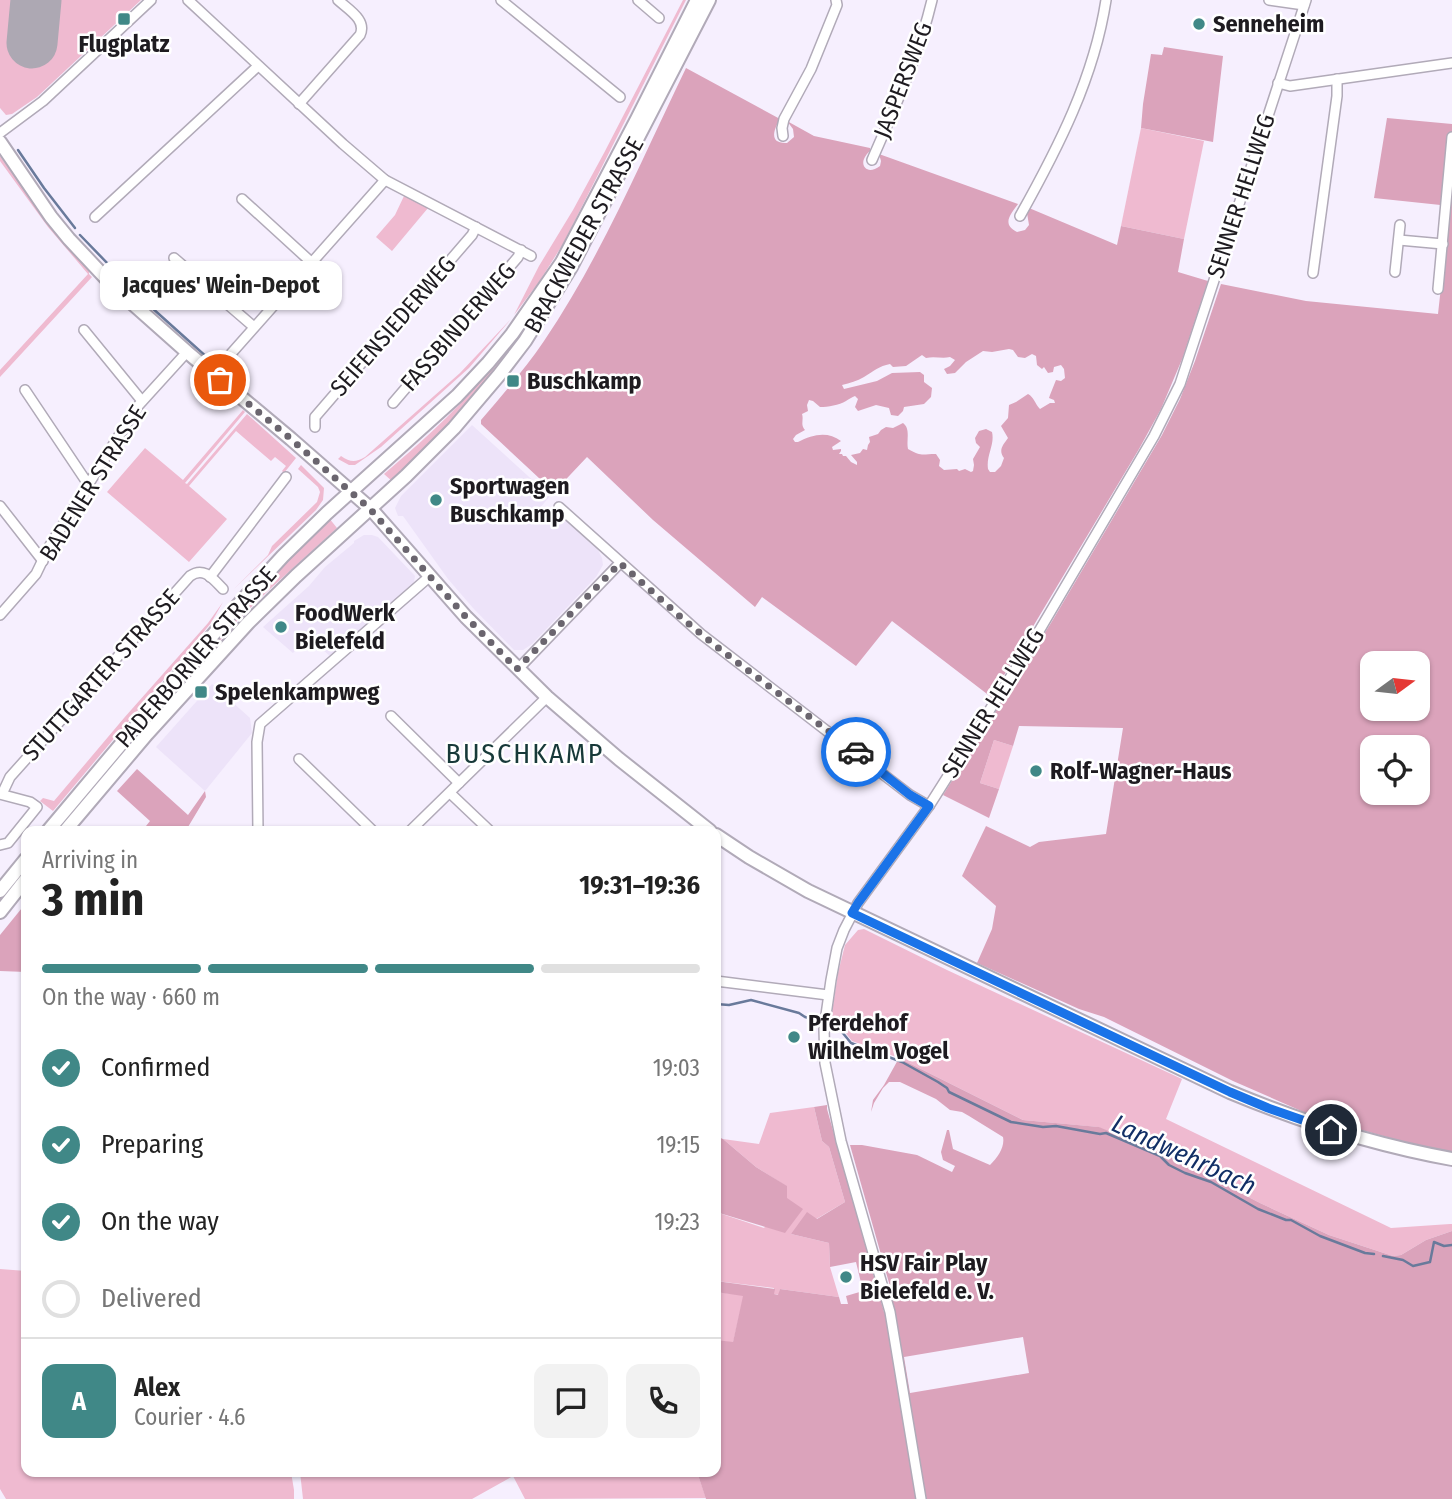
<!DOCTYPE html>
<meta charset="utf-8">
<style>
:root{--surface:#fff;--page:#f2f2f2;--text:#222;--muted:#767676;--line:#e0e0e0;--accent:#408887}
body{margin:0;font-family:"Fira Sans Condensed",sans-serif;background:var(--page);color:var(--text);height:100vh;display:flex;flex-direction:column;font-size:26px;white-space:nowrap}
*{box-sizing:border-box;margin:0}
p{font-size:23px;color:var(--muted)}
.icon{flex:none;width:38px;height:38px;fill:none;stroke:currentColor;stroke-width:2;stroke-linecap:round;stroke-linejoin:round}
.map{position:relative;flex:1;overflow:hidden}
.sheet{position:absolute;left:21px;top:826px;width:700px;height:651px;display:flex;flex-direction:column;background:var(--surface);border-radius:14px;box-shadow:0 2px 5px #0004}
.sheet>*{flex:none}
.needle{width:46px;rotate:75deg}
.tools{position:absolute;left:1360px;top:651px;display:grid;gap:14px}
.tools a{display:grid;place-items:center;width:70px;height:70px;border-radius:14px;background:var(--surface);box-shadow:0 2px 5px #0004;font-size:35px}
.pin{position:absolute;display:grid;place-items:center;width:60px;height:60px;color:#fff;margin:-30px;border:4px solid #fff;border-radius:50%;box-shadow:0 2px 7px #0007}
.courier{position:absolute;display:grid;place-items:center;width:70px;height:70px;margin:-35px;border:5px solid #1a73e8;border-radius:50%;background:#fff;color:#222;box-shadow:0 2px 9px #0007}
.bubble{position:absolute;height:49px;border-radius:14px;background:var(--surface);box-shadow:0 2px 5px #0004;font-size:23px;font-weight:700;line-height:49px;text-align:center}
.summary em{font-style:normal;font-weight:700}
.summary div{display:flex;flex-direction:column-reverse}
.summary{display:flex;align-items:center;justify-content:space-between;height:119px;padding:0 21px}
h1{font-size:46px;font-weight:700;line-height:52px}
.bar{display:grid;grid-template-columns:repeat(4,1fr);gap:10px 7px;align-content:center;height:84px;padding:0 21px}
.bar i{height:9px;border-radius:5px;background:var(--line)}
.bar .active{background:var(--accent)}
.bar p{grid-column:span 4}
.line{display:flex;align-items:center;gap:18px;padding:0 21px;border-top:2px solid var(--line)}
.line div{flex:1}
.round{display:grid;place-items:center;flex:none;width:74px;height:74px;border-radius:14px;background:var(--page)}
ol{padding:0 21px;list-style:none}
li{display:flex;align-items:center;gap:21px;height:77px}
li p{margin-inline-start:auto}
li .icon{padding:7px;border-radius:50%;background:var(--accent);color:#fff;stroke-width:4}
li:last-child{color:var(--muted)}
li i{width:38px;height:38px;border:4px solid var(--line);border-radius:50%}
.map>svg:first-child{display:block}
.built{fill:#ede3f9}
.green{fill:#efbad0}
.forest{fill:#dba3bb;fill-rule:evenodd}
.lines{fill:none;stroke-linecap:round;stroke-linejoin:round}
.stream{stroke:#697a9b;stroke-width:2.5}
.runway{stroke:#ada8b3;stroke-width:51}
.minor-casing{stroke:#b1aab8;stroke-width:12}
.major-casing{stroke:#b1aab8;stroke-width:16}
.minor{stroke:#fff;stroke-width:9}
.major{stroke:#fff;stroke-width:12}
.done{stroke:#6a656e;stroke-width:7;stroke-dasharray:0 12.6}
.route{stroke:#1a73e8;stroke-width:9}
.poi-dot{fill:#408887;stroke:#fff;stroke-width:2.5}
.labels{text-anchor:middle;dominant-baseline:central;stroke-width:5;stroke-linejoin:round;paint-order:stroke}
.poi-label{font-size:24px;font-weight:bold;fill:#1e1b20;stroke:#fff;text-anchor:start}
.street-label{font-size:24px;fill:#1e1b20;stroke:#fff}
.water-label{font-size:26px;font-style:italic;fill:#122f66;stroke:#fff}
.quarter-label{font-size:28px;letter-spacing:2px;fill:#173939;stroke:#fff}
</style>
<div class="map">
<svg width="1452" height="1499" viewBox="0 0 1452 1499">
<rect width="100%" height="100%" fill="#f6effe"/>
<!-- built -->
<g class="built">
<polygon points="472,425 550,496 540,508 551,519 564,519 598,550 602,558 603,565 596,577 532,644 523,650 514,650 473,608 448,579 403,516 398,516 395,508 401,496"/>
<polygon points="364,535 372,535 378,537 415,576 414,582 408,591 332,658 308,636 293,653 263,627 309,586 325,567 354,543 354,541"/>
<polygon points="212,684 250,718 252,733 205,791 156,747"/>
</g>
<!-- green -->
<g class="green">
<polygon points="0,0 141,0 37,97 12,114 6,115 0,108"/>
<polygon points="683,0 686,0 563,244 539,282 514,315 539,266 573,210 604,153"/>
<polygon points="1141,128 1204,141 1184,239 1121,226"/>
<polygon points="0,156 47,222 89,271 89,274 92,277 0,377 0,370 88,274 48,227 0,161"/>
<polygon points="404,196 428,208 392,251 376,237 395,215"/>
<path d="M555,280L528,328L502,364L448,426L393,482L384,474C418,445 452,415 481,380C508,348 532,314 555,280Z"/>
<path d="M511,319L469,368L381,447L355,465H349L338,459L341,456C350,462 355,463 365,457L460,373Z"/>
<polygon points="243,410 245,412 185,483 187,484 247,414 296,458 284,473 282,471 286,466 275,457 271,461 236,431 189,486 227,519 189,562 107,492 145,448 183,480"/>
<polygon points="301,465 324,488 323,500 316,510 234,589 268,555 272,546 317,502 320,492 318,487 298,469"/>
<polygon points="329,518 337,528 270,589 236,622 59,831 55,831 239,612 289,556"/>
<polygon points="223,602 211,623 202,634 53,811 40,801 43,798 54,801 124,718 208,623"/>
<polygon points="994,740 1013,746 999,789 980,783"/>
<polygon points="864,929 947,970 1182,1079 1166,1119 1391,1228 1450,1224 1452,1224 1452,1231 1426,1240 1401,1255 1393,1256 1329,1235 1260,1203 1171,1157 1107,1131 1098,1127 1023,1120 899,1058 852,1041 836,1021 831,1019 838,973 845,945 858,930"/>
<polygon points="814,1107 822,1141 829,1147 845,1202 791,1234 829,1243 830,1267 839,1297 780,1289 779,1295 774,1294 774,1288 716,1281 716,1212 764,1228 787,1198 786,1186 756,1167 723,1139 759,1144 770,1113"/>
<polygon points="0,1269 26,1271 26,1472 291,1472 294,1490 294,1499 6,1499 0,1489"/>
<polygon points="716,1292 744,1295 733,1343 716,1340"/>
<polygon points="300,1472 697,1472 706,1498 525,1499 513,1476 472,1499 303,1499"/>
</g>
<!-- forest -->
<g class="forest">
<polygon points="1164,47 1223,56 1213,142 1141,128 1143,104 1151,54 1162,55"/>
<path d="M686,68L780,119C774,129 768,144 787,143L794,137L793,129L787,121L814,136L870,148V151C856,163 866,177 880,166L881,161L879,154L1018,204C1011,214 1001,224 1017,232L1025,230L1029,225L1027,213L1029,208L1117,245L1121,226L1184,239L1178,272L1208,281L1183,357L1161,409L1139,449L991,697L892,621L856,666L762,597L755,607L653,520L587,457L554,492L481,424V420C503,394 525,369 544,341C602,255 641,161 686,68ZM1009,349L1013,350L1018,357L1025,358L1032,354L1036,356L1037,365L1042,369L1044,367L1048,373L1053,372L1054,367L1061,365L1064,369L1065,378L1061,381L1056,380L1050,395L1049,398L1054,400L1055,403H1050L1040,409C1035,404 1034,397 1028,394L1016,402L1009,405L1008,418L1001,426L1008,438C1003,445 998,450 1004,458L1001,466L995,472H990L988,469C986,455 995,445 992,432L986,429L979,431L975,438L976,443L980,447L973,459L974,465L973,471L971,472L965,469L959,471L957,469L944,470L939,466L940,460L936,454C922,454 922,457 908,449C906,440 911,429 903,423L893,428L886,427L881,430L878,434L869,437L870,442L868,445L867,450L863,449L860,453L851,455L857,462V465L851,462L846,456H843L842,454H839L841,451V449L833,450L832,447L841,441C828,431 813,434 798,442H795L793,439L796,435L805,430C800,425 804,420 802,414L808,411L807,405L809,400L813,401L820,407C828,407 839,405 846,401C849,399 852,397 855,396L858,399L855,407L858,411L876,405L889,408L891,415L898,416L903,411L904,407L924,404L931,397L932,388L924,382V375L920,372L892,373L877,381L844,389L842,385C850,383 857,381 864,377C874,371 879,366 890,364L893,367L906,366L922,355L926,358C935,356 942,359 950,357L955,360L950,366L944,369L947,374L955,373L966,362L983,351L992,352Z"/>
<path d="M1387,118L1452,124V1152L1401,1141L1315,1117L1233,1081L1104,1017L1079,1009L977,963L992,929L996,906L962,876L986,826L1030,847L1039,842L1106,834L1123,728L1019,726L1013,746L994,740L980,783L999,789L989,818L943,795L1051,623L1162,435L1180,399L1195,361L1221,284L1306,301L1438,314L1450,206L1374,198ZM1372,663H1418V709H1372ZM1372,747H1418V793H1372Z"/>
<polygon points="137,769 188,815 205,791 206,797 188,827 192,831 142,831 150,821 117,791"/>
<polygon points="26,903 26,972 0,971 0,935"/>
<path d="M899,1058L1023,1120L1099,1127L1171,1157L1260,1203L1329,1235L1393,1256L1401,1255L1426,1240L1452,1231V1499H706L697,1472H716V1340L733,1342L743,1296L716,1292V1281L775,1289L774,1294L778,1295L780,1289L839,1297L841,1304H848L846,1296L863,1291L856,1262L830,1267L829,1243L791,1234L807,1212L817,1219L845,1202L829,1147L822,1141L814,1107L827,1105V1109L884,1312H890L893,1297L850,1145H862L917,1155L952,1172L955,1166L943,1160L941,1152L947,1130H949L953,1149L990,1165C998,1157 1005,1147 1003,1137L969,1116L962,1112L950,1110L936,1099L900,1082H889L883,1088L874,1103L871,1112L873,1100L884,1085ZM1023,1337L1029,1373L910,1393L904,1357Z"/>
<polygon points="716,1136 723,1139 756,1167 787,1186 787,1198 803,1209 785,1233 716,1212"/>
</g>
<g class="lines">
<!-- stream -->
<g class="stream">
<polyline points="18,150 44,188 75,228"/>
<polyline points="80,235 141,298 210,360"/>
<polyline points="716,1004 729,1005 751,1000 799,1013 805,1017 820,1021"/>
<polyline points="833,1021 851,1043 902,1062 938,1082 947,1088 949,1092 1011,1122 1043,1127 1056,1126 1100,1134 1106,1133 1160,1156 1169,1165 1185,1173 1211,1182 1258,1209 1286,1220 1291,1220 1320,1236 1365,1253 1374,1254"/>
<polyline points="1383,1256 1403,1260 1413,1266 1430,1262 1434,1242 1444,1246 1452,1245"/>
</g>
<!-- runway -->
<polyline class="runway" points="32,43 36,0"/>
<defs>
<g id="minor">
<polyline points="188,0 343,144 385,180 531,256"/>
<polyline points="501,0 620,97"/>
<polyline points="638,0 659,18"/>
<polyline points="1269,0 1304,5"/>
<polyline points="1278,83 1290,86 1452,63"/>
<path d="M299,104L360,35C367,20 349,10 338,0"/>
<polyline points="0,133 43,101 151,0"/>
<polyline points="783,136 782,128 784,119 811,69 837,5 836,0"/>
<path d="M872,160C895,107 919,55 932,0"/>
<polyline points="242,199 311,262"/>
<path d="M1020,216C1058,148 1094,78 1106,0"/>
<polyline points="95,217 258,66"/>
<polyline points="1399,240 1443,244"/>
<polyline points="174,258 254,327"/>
<polyline points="1395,272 1400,225"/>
<polyline points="1313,273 1337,96 1337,79"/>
<polyline points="1438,289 1452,137"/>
<polyline points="84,330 142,401"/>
<polyline points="213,374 385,180"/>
<polyline points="25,390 88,484"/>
<polyline points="393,403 518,257 521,250"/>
<polyline points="315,427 315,417 472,235 476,227"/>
<polyline points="0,506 43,561"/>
<polyline points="559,507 701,634 910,795 929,806"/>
<polyline points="210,577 286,477"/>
<polyline points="0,615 36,574 49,547 137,407 187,352"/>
<polyline points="518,669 620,563"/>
<polyline points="391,716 459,783"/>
<polyline points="299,759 373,831"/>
<polyline points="450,793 490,831"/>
<polyline points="0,794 30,802 37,807 8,843 0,845"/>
<path d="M2,794L10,777L190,576C204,566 213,579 223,589"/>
<polyline points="258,831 257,742 260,724 429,577"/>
<polyline points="410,831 547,697"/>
<polyline points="716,981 828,995"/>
<polyline points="921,1499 890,1312 841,1141 825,1063 824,1029 831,980 837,948 844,930 858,903 929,806 1032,643 1154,436 1180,384 1306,0"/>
</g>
<g id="major">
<polyline points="0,142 51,217 69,239 115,288 187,352 291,439 371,509 466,617 547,697 619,759 710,831"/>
<polyline points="48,831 239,604 283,556 327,513 457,396 488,363 512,334 562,262 637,119 697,0"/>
<polyline points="65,831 147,734 248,623 296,576 406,476 454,428 499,375 525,341 571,267 709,0"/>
<path d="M716,835L749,857L808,891L1230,1092C1302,1122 1375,1145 1452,1159"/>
<polyline points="0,891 26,859"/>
<polyline points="0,912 26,879"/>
</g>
</defs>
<!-- minor casing -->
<use href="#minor" class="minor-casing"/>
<!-- major casing -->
<use href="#major" class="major-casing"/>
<!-- minor -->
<use href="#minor" class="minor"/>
<!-- major -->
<use href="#major" class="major"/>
</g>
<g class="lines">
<!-- done -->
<polyline class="done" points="220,380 291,439 370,509 466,617 517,669 620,563 684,620 721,650 856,752"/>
<!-- route -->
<polyline class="route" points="856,752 910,795 929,806 858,903 852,913 1230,1092 1268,1108 1331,1130"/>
</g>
<!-- markers -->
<g class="poi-dot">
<rect x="117" y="12" width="14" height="14" rx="3.5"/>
<circle cx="1199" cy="24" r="7"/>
<rect x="506" y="374" width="14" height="14" rx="3.5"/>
<circle cx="436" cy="500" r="7"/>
<circle cx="281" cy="627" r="7"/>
<rect x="194" y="685" width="14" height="14" rx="3.5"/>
<circle cx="1036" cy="771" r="7"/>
<circle cx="794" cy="1037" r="7"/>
<circle cx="846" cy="1277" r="7"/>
</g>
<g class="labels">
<!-- poi labels -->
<g class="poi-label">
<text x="1213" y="24">Senneheim</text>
<text x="124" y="44" text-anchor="middle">Flugplatz</text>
<text x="527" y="381">Buschkamp</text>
<text x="450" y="486">Sportwagen<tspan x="450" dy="28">Buschkamp</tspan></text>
<text x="295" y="613">FoodWerk<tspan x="295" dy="28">Bielefeld</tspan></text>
<text x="215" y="692">Spelenkampweg</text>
<text x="1050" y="771">Rolf-Wagner-Haus</text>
<text x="808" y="1023">Pferdehof<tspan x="808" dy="28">Wilhelm Vogel</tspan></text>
<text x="860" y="1263">HSV Fair Play<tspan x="860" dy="28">Bielefeld e. V.</tspan></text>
</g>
<!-- street labels -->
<g class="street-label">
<text transform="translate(903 80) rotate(-69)">JASPERSWEG</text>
<text transform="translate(1241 196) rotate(-72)">SENNER HELLWEG</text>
<text transform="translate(584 235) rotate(-61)">BRACKWEDER STRASSE</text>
<text transform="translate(393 326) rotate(-49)">SEIFENSIEDERWEG</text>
<text transform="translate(458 327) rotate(-49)">FASSBINDERWEG</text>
<text transform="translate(93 483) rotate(-58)">BADENER STRASSE</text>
<text transform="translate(196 657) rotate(-49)">PADERBORNER STRASSE</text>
<text transform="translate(101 675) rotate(-48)">STUTTGARTER STRASSE</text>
<text transform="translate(993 703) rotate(-58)">SENNER HELLWEG</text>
</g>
<!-- water labels -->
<g class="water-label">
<text transform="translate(1184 1155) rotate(25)">Landwehrbach</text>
</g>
<!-- quarter labels -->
<g class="quarter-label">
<text x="525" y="753">BUSCHKAMP</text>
</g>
</g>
</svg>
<div class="tools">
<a><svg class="needle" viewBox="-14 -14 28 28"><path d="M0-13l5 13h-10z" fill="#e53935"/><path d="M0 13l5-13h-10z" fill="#767676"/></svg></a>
<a><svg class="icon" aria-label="locate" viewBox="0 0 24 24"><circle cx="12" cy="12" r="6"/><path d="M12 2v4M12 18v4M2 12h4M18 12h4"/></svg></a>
</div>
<div class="pin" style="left:220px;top:380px;background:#ea580c"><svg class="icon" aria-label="bag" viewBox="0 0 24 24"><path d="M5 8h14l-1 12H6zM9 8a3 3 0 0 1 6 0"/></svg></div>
<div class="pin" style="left:1331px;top:1130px;background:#1f2937"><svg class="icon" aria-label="home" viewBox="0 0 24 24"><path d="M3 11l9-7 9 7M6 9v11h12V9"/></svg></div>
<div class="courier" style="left:856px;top:752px"><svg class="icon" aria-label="car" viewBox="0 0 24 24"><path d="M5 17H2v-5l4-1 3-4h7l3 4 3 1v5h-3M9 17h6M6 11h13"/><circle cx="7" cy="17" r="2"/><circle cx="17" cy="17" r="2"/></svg></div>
<div class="bubble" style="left:100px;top:261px;width:242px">Jacques' Wein-Depot</div>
<section class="sheet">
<div class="summary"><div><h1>3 min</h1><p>Arriving in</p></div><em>19:31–19:36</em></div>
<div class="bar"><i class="active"></i><i class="active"></i><i class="active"></i><i></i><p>On the way · 660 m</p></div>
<ol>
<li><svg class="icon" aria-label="check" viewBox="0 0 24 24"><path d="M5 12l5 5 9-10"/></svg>Confirmed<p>19:03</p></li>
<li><svg class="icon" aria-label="check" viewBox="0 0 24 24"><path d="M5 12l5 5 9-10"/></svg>Preparing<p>19:15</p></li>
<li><svg class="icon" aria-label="check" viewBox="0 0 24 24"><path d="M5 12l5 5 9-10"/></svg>On the way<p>19:23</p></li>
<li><i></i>Delivered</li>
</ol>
<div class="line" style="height:126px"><b class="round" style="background:var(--accent);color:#fff">A</b><div><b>Alex</b><p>Courier · 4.6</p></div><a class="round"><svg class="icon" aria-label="chat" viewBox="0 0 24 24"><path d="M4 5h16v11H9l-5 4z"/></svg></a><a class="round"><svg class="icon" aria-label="phone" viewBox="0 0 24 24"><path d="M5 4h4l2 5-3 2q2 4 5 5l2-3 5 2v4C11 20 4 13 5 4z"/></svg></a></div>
</section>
</div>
